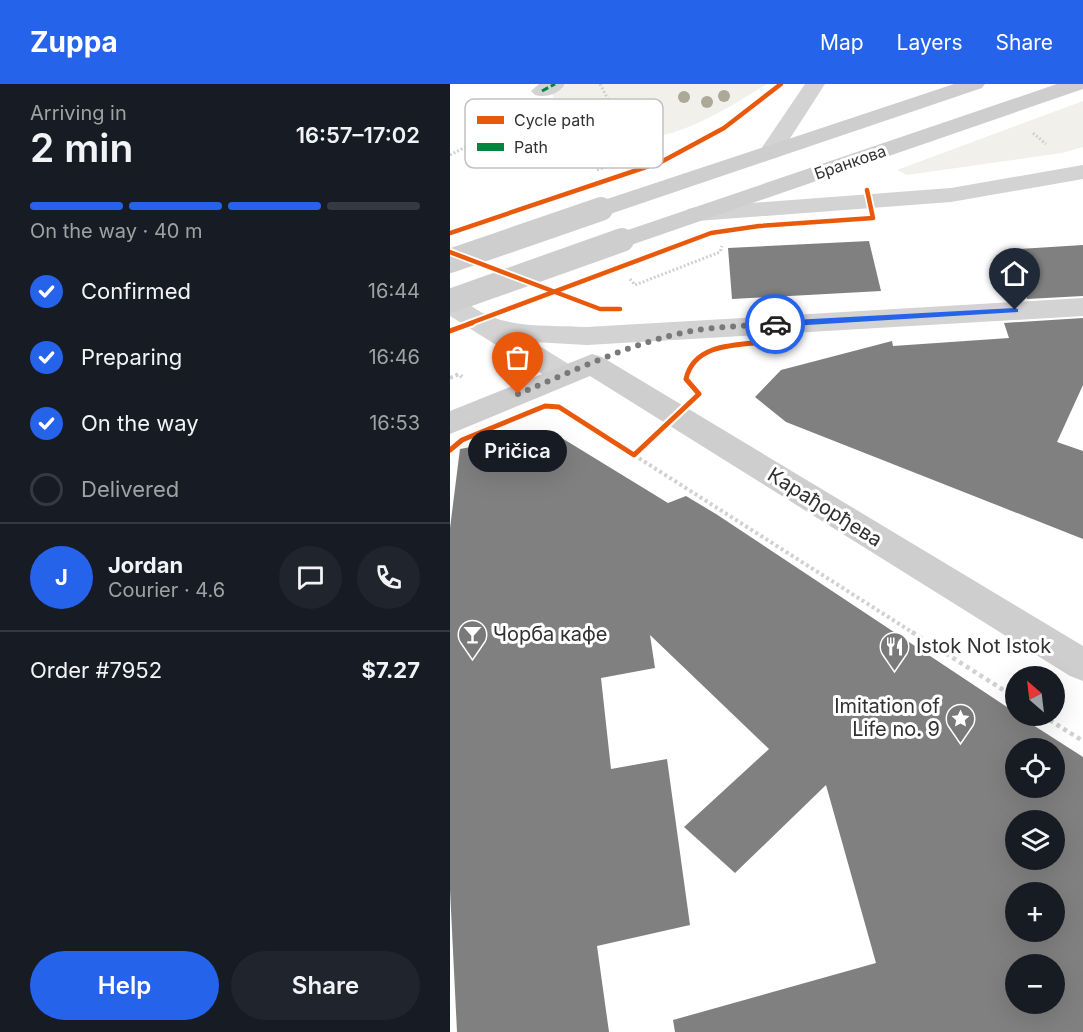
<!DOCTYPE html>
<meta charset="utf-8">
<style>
:root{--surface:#171b24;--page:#20242c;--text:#f1f3f6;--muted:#9ea1a6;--line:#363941;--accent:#2563eb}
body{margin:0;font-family:Inter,sans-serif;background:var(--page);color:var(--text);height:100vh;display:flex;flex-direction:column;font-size:22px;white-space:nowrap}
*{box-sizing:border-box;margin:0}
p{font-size:20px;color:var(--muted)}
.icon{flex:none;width:33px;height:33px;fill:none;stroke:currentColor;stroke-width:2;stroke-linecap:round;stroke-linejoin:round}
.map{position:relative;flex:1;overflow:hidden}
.sheet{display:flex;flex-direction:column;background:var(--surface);width:450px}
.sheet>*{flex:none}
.needle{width:39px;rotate:332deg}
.controls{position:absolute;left:555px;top:582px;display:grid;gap:12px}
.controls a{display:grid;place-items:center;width:60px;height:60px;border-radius:50%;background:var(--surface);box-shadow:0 6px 24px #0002;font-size:30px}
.pin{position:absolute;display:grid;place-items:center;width:51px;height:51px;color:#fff;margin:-62px -26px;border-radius:50% 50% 50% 0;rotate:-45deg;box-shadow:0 0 6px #0007}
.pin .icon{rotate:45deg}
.courier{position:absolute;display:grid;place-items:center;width:60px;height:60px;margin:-30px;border:4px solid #2563eb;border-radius:50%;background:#fff;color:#222;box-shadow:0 2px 8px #0007}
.bubble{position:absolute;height:42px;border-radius:21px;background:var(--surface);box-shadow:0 6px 24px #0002;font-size:20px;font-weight:600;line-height:42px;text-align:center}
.head em{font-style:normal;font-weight:600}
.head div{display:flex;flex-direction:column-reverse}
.head{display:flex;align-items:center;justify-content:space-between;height:102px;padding:0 30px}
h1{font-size:39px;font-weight:600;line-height:45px}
.bar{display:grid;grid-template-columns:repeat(4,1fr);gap:9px 6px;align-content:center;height:72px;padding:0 30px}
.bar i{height:8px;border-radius:4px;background:var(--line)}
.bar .on{background:var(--accent)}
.bar p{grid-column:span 4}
.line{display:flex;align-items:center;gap:15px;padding:0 30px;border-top:2px solid var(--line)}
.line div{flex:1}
.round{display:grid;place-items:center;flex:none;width:63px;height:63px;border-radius:32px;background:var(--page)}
ol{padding:0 30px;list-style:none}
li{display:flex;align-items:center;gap:18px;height:66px}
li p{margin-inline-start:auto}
li .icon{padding:6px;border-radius:50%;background:var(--accent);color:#fff;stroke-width:4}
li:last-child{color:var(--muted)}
li i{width:33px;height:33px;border:3px solid var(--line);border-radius:50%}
.primary-button{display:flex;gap:12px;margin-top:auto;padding:12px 30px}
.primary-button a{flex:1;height:69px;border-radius:36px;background:var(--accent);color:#fff;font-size:24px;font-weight:600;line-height:69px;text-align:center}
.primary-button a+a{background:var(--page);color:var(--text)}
header{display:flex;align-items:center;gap:36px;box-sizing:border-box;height:84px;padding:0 30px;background:var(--accent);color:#fff}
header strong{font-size:28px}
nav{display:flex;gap:33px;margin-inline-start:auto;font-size:21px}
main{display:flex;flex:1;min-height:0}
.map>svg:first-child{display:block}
.green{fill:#f2f0eb}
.building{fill:#808080;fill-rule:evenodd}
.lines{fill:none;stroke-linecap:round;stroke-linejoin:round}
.path-far2{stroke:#d1d1d1;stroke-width:3;stroke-dasharray:2 2;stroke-linecap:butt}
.path-far1{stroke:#d1d1d1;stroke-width:4;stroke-dasharray:3 3;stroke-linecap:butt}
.path{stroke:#d1d1d1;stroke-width:4.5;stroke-dasharray:4 4;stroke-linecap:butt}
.minor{fill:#d3d3d3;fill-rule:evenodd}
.tertiary{fill:#d3d3d3;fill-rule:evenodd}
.secondary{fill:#cecece;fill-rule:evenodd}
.secondary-bridge{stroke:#cecece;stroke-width:24}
.quiet{stroke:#00873e;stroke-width:3;stroke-dasharray:7 3;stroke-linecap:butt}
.cycleway-far1-casing{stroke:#fff;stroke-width:8}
.cycleway-casing{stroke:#fff;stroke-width:9}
.cycleway-far1{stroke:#e8590c;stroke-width:4.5}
.cycleway{stroke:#e8590c;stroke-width:5}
.tree{fill:#aca998}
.route{fill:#2563eb}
.done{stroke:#797979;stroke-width:6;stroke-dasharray:0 10.8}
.labels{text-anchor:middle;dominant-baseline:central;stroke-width:6;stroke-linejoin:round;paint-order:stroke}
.far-street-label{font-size:16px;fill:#313131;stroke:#fff}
.street-label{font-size:20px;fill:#313131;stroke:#fff}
.poi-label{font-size:20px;fill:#313131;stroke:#fff;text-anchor:start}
.key{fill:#fff;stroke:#c1c1c1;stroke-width:1.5}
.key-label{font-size:16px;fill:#313131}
</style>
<header>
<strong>Zuppa</strong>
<nav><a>Map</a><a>Layers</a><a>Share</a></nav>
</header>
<main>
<section class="sheet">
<div class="head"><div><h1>2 min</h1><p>Arriving in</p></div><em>16:57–17:02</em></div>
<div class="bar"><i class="on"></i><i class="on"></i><i class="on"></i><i></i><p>On the way · 40 m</p></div>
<ol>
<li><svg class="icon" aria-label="check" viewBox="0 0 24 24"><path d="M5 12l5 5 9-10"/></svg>Confirmed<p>16:44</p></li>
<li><svg class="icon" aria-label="check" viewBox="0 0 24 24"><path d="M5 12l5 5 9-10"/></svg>Preparing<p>16:46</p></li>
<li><svg class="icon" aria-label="check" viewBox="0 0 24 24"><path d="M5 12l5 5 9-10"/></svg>On the way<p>16:53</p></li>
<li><i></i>Delivered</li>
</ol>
<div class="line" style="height:108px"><b class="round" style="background:var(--accent);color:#fff">J</b><div><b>Jordan</b><p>Courier · 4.6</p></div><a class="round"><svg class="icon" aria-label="chat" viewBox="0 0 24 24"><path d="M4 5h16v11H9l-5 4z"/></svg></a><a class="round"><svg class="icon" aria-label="phone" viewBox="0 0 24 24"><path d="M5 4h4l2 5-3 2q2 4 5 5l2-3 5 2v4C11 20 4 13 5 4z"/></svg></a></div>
<div class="line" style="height:78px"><div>Order #7952</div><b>$7.27</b></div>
<div class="primary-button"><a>Help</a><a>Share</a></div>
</section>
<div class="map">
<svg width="633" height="948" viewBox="0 0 633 948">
<rect width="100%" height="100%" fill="#fff"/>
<!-- green -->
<g class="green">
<path d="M117,0H317C264,33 205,71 141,50C116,42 108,34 102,9Z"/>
<polygon points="633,17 633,63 612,69 457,91 447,86"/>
</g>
<!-- building -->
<g class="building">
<polygon points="419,157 431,207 282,215 278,164"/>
<polygon points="633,161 633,212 577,215 569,165"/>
<polygon points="633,234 633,301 607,358 633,367 633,455 336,338 305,313 331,286 442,257 443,262 559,254 554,239"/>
<path d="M102,348L218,419L236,412L266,430L566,629V632H569L633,673V948H225L223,936L426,879L376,701L285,789L234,743L319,665L200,551L205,584L151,594L161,685L217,675L240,841L147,862L159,948H7L0,806V444L10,365ZM566,664H604V704H566ZM566,736H604V776H566ZM566,808H604V848H566ZM566,880H604V920H566Z"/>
</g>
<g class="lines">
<!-- path-far2 -->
<g class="path-far2">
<polyline points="150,0 174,46 200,68"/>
<polyline points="29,28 49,41"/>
<path d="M103,38C132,60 166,63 201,68"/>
<polyline points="583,49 596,60"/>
<polyline points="0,71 41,50 65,26"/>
<polyline points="147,86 164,80"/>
<polyline points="180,195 185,201 270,168 272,162"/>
</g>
<!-- path-far1 -->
<g class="path-far1">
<polyline points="0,294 9,290 12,293"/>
<polyline points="184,371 465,550"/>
</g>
<!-- path -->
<g class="path">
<polyline points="462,548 566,614"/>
<polyline points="593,632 633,657"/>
</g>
<!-- minor -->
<path class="minor" d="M89,0H115C109,10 96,14 85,11L81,7Z"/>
<!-- tertiary -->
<g class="tertiary">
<polygon points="355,0 375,0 328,73 320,75 312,73 309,68"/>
<polygon points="633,81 633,95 501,118 247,137 238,135 235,130 238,125 247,123 501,104"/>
<path d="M0,211C16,216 27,228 42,233C71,244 107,241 137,243L633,214V232L137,261L83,258L125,284L129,291L125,298L115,301L105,298L0,232Z"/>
</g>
<!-- secondary -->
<g class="secondary">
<polygon points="504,0 535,0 532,4 160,130 151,132 142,130 139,125 142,120"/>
<polygon points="607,0 633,0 633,5 181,161 172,164 163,161 160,156 163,151"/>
<polygon points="142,270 152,273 633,562 633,597 620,592 140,292 0,350 0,327"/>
</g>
<!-- secondary-bridge -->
<g class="secondary-bridge">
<polyline points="0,177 151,125"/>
<polyline points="0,217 172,156"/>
</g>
<!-- quiet -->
<polyline class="quiet" points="92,7 105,0"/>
<defs>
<g id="cycleway-far1">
<polyline points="0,149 211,78 274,44 331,0"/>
<polyline points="0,168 150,225 170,225"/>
<polyline points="18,240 261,149 309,142 423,134 417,106"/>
</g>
<g id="cycleway">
<polyline points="0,247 22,239"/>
<path d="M0,366L12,356L95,322L109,323L184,371L249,310L236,295C244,259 287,261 317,258"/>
</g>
</defs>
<!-- cycleway-far1 casing -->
<use href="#cycleway-far1" class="cycleway-far1-casing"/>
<!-- cycleway casing -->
<use href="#cycleway" class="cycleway-casing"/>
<!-- cycleway-far1 -->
<use href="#cycleway-far1" class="cycleway-far1"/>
<!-- cycleway -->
<use href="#cycleway" class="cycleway"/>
</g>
<!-- trees -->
<g class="tree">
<circle cx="274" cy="12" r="6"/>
<circle cx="234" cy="13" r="6"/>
<circle cx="257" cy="18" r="6"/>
</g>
<!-- route -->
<polygon class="route" points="565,224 568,225 568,228 325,243 321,240 325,237"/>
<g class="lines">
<!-- done -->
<path class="done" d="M68,310C124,287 182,258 242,247C269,242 298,242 325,240"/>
</g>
<!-- icons -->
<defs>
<symbol id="bar-pin" viewBox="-11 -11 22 30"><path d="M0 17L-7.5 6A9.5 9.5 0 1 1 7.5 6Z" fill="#797979" stroke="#fff"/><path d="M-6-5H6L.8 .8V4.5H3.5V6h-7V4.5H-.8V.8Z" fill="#fff"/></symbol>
<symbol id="restaurant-pin" viewBox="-11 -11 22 30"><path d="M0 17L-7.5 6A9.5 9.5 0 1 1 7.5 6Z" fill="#797979" stroke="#fff"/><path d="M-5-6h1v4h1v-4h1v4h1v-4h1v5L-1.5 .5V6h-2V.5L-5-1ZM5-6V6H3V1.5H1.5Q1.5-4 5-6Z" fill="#fff"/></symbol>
<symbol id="sight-pin" viewBox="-11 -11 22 30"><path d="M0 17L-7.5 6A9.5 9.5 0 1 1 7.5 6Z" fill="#797979" stroke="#fff"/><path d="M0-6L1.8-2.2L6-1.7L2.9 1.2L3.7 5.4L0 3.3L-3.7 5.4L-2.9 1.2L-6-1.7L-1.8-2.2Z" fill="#fff"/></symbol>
</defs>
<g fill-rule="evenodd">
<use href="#bar-pin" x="6" y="534" width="33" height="45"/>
<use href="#restaurant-pin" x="428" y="546" width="33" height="45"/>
<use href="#sight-pin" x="494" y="618" width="33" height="45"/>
</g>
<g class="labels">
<!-- far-street labels -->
<g class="far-street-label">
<text transform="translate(400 78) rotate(-19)">Бранкова</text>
</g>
<!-- street labels -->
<g class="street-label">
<text transform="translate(375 423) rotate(32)">Карађорђева</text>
</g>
<!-- poi labels -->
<g class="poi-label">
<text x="43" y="550">Чорба кафе</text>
<text x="466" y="562">Istok Not Istok</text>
<text x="490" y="622" text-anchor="end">Imitation of<tspan x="490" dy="23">Life no. 9</tspan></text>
</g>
</g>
<!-- legend -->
<rect x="15" y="15" width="198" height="69" rx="9" class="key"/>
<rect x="27" y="32" width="27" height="8" fill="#e8590c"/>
<rect x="27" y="59" width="27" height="8" fill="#00873e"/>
<g class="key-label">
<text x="64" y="42">Cycle path</text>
<text x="64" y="69">Path</text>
</g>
</svg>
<div class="controls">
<a><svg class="needle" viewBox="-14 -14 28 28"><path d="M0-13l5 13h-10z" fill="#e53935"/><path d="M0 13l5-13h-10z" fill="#9ea1a6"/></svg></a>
<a><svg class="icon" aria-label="locate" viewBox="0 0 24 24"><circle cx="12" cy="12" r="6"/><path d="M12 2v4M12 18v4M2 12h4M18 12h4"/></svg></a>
<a><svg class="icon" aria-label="layers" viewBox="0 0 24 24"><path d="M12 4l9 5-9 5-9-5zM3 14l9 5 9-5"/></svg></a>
<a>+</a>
<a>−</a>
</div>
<div class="pin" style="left:68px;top:310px;background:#ea580c"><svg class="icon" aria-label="bag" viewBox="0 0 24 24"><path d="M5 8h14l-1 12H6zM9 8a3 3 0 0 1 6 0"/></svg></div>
<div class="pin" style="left:565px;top:226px;background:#1f2937"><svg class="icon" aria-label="home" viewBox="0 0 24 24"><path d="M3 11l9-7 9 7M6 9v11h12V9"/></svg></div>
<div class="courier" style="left:325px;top:240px"><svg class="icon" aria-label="car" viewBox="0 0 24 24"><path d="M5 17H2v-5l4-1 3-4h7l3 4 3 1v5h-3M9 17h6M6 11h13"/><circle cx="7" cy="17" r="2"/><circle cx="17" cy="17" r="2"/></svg></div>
<div class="bubble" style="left:18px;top:346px;width:99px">Pričica</div>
</div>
</main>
